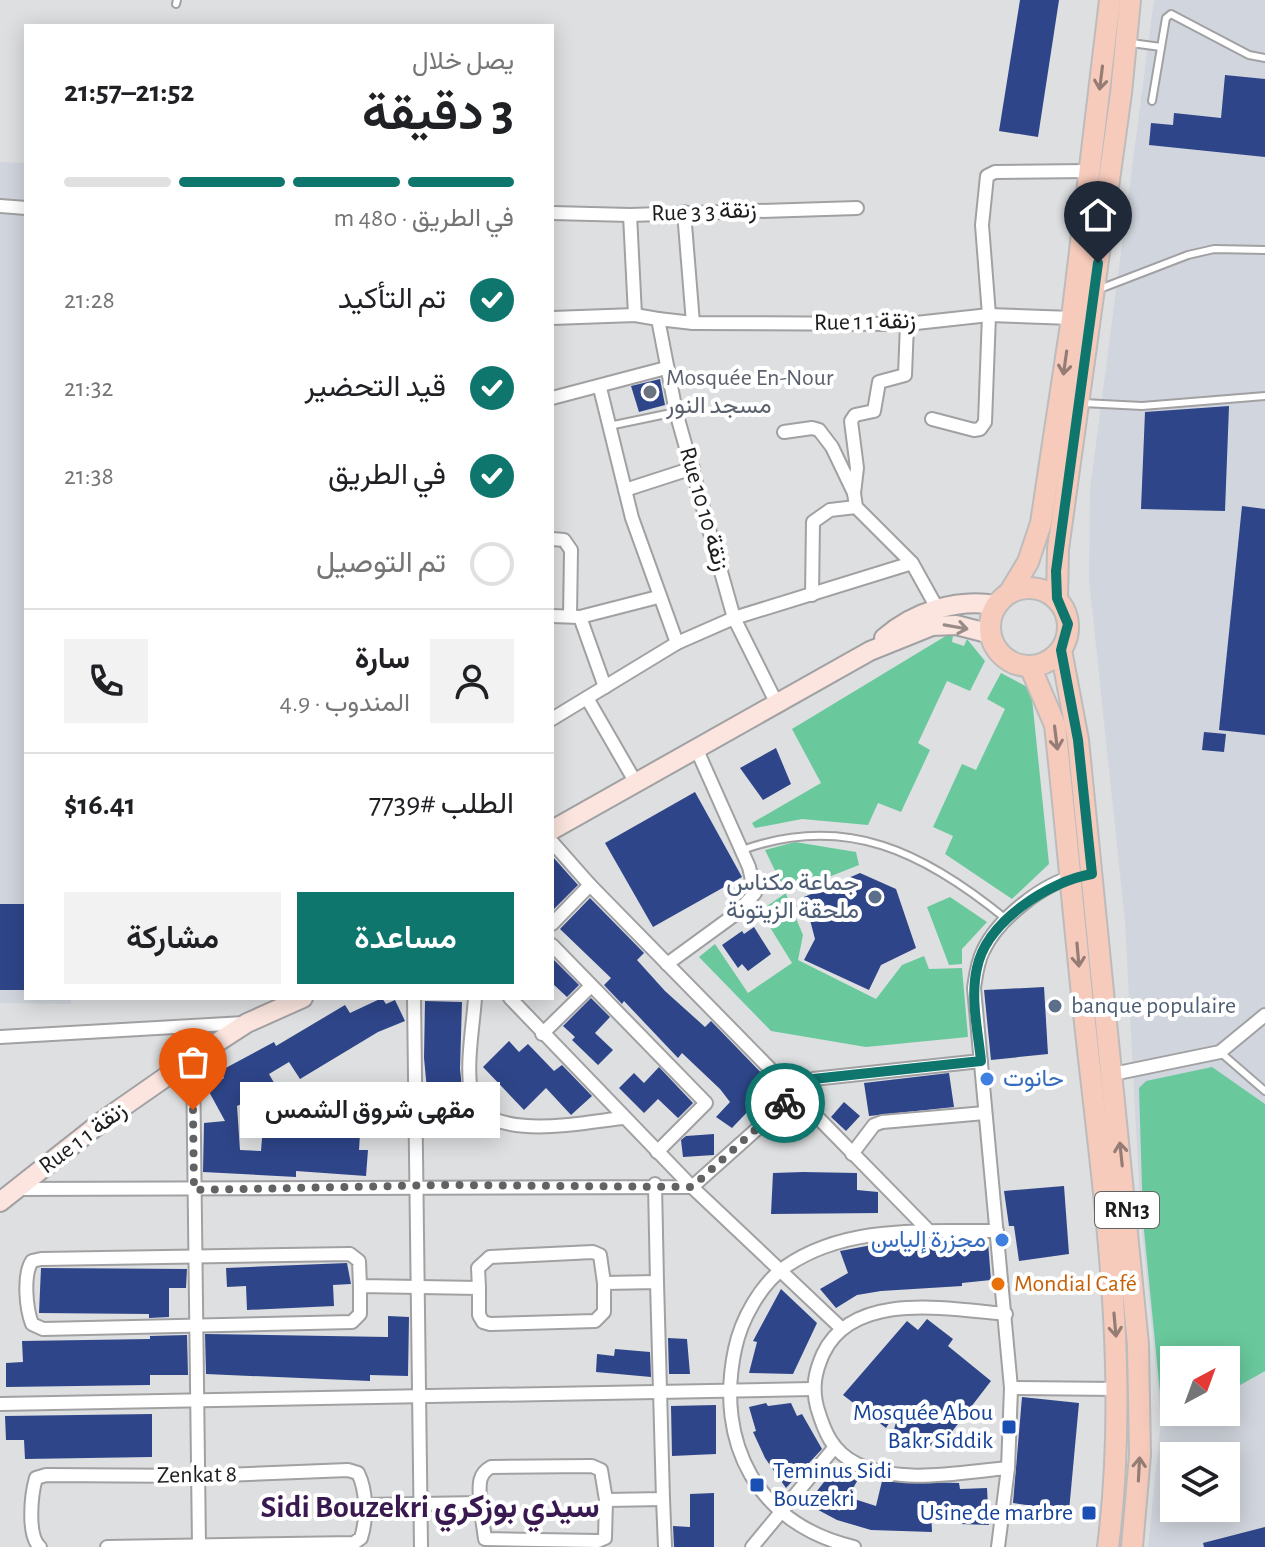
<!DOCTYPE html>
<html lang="ar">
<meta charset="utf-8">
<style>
:root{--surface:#fff;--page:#f2f2f2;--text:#202124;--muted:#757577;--line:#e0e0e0;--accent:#0f766e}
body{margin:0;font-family:"Alegreya Sans",Vazirmatn,sans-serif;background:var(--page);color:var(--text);direction:rtl;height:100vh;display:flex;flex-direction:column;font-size:30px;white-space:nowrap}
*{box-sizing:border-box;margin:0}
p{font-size:26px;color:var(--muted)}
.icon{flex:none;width:44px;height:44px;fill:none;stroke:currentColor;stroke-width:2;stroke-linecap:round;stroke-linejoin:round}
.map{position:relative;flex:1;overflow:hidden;direction:ltr}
.drawer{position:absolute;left:24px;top:24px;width:530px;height:976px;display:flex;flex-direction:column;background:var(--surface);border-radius:0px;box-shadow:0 4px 20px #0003;direction:rtl}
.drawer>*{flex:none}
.needle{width:52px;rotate:41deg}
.buttons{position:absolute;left:1160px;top:1346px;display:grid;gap:16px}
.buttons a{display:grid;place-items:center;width:80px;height:80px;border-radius:0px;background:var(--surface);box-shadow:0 4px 20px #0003;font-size:40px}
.pin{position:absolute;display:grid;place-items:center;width:68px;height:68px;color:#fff;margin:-82px -34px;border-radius:50% 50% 50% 0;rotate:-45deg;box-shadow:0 0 8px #0007}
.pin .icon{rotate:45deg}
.courier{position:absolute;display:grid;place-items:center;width:80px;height:80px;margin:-40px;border:6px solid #0f766e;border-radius:50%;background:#fff;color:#222;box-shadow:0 2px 10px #0007}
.bubble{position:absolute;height:56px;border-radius:0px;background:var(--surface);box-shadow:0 4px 20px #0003;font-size:26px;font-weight:600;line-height:56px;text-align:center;direction:rtl}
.head em{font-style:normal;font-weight:600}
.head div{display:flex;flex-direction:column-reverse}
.head{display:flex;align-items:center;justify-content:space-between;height:136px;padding:0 40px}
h1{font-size:52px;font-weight:600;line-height:60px}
.bar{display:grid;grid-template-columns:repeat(4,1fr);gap:12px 8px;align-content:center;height:96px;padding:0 40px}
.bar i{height:10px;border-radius:6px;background:var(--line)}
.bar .active{background:var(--accent)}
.bar p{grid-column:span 4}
.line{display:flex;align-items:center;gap:20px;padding:0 40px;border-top:2px solid var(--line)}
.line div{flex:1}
.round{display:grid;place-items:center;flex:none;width:84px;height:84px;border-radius:0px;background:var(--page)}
ol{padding:0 40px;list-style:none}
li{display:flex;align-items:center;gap:24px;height:88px}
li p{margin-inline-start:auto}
li .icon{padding:8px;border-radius:50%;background:var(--accent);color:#fff;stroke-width:4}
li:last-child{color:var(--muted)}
li i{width:44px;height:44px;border:4px solid var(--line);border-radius:50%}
.action{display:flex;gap:16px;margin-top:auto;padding:16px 40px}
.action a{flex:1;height:92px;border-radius:0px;background:var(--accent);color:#fff;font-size:32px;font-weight:600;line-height:92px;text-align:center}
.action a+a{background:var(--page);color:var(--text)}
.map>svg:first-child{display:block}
.built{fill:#d1d5dd;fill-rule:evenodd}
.green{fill:#69c99d}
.building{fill:#2e4589}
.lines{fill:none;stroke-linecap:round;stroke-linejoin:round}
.lane-casing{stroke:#a1a1a3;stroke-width:10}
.street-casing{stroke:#a1a1a3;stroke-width:16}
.secondary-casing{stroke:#a1a1a3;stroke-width:22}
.primary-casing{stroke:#bcbcbc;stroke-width:24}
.lane{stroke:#fff;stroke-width:6}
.street{stroke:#fff;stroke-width:12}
.secondary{stroke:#fbe5de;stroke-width:18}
.primary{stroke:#f7cbbc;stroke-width:20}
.oneway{stroke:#957d75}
.oneway2{stroke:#988b88}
.done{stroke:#616263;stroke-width:8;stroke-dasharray:0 14.4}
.route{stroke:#0f766e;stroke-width:10}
.worship-dot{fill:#6b7280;stroke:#fff;stroke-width:3}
.service-dot{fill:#5c6f8a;stroke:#fff;stroke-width:3}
.shop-dot{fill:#3f7fe0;stroke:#fff;stroke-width:3}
.food-dot{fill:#e8710a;stroke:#fff;stroke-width:3}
.transit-dot{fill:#1a4fb4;stroke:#fff;stroke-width:3}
.labels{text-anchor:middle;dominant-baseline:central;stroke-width:8;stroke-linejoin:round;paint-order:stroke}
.shield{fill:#fff;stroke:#626262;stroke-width:2}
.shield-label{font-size:22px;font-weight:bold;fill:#1e1e1f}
.street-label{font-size:24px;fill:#1e1e1f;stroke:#fff}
.worship-label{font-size:24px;fill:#5b616d;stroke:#fff;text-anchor:start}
.service-label{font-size:24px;fill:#4e5e75;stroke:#fff;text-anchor:end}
.shop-label{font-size:24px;fill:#366cbe;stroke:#fff;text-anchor:start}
.food-label{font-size:24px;fill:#c56008;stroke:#fff;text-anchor:start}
.transit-label{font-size:24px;fill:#164399;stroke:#fff;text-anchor:end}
.district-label{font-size:32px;font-weight:bold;fill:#391950;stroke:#fff}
</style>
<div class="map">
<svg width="1265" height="1547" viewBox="0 0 1265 1547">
<rect width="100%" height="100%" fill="#dedfe0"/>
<!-- built -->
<g class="built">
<path d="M1154,0H1265V1547H1148L1161,1420L1141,1220L1125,922L1089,579L1090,490ZM1174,1360H1226V1412H1174ZM1174,1456H1226V1508H1174Z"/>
<polygon points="0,162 26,163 26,998 71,998 71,1004 0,1003"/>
</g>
<!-- green -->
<g class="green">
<polygon points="949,634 953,635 952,642 964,646 967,639 985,661 970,691 947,681 918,743 930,750 901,812 878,803 868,825 802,819 755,828 752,823 821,783 792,729"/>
<polygon points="1001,673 1031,689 1049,864 1012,899 945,854 953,836 933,827 962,764 976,770 1005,709 987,699"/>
<polygon points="795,842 856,852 859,865 786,894 803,935 798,960 876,999 902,965 924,956 929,969 962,968 968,1037 866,1047 771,1031 699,957 715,944 748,993 792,963 760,911 786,893 765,850"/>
<polygon points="950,897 987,922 962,949 962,964 949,965 927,907"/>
<polygon points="1212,1067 1265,1104 1265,1371 1226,1393 1226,1360 1174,1360 1174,1412 1182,1412 1162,1413 1143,1220 1139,1088 1146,1081"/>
</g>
<!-- building -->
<g class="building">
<polygon points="1020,0 1059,0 1038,137 999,131"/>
<polygon points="1225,75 1265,79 1265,157 1149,145 1151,123 1173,125 1174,113 1221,118"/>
<polygon points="660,379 665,405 639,412 631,386"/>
<polygon points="1229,406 1225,511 1141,509 1145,412"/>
<polygon points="1242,506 1265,509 1265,735 1219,730"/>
<polygon points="1204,732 1226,734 1224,752 1202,750"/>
<polygon points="776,748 791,784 763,800 740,768"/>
<polygon points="695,792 742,877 653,927 605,843"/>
<polygon points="552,856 578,885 552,911"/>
<polygon points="860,873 896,889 916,948 881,965 869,990 804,960 815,939 804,897"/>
<polygon points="590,898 644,953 637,960 665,991 705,1027 711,1021 773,1085 732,1128 716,1117 730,1102 720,1089 682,1053 678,1058 624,1001 622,1004 604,985 611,978 560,929"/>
<rect x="0" y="904" width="26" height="86"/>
<polygon points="754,927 771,954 748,971 742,964 738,968 722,945 742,931 744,934"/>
<polygon points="552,958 579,985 567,997 552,983"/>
<polygon points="1044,987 1048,1054 991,1060 984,990"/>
<polygon points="382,998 386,1004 395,1000 405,1021 378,1032 300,1079 289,1062 269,1074 277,1088 237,1106 240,1150 261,1151 263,1126 360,1134 359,1150 368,1150 366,1176 296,1171 296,1177 203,1172 204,1123 225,1121 207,1088 224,1078 220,1071 274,1042 276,1046 345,1005 350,1013"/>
<polygon points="591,998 610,1017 595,1033 613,1050 598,1065 572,1040 575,1037 563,1026"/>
<polygon points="425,1001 462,1002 460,1069 466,1126 448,1127 448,1120 430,1121 424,1058"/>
<polygon points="509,1041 519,1052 528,1044 554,1071 562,1065 592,1096 571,1115 546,1088 524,1110 483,1067"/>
<polygon points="659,1067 693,1103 678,1118 658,1099 644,1113 619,1088 634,1073 644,1083"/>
<polygon points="949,1073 954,1107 869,1116 864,1083"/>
<polygon points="844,1102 860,1116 846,1131 831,1117"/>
<polygon points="714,1134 714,1155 683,1157 681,1140 686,1136"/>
<polygon points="803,1172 857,1173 857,1190 878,1192 878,1213 771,1214 773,1173"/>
<polygon points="1064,1186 1069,1254 1019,1261 1014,1226 1009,1226 1004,1191"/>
<polygon points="960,1240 960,1243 988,1242 991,1280 962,1283 962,1286 881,1291 857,1295 836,1308 820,1289 848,1273 840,1251 888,1242"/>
<polygon points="347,1263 351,1284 333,1285 334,1306 247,1310 246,1286 227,1287 226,1268"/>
<polygon points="41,1268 187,1269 186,1288 169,1288 169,1317 149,1318 149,1314 39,1313"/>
<polygon points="781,1289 817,1323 793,1374 749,1373 757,1342 753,1341"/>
<polygon points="388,1316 409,1317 408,1376 370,1375 370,1381 206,1374 205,1334 388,1337"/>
<polygon points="927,1319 953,1339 948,1346 991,1381 937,1451 925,1441 916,1452 893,1434 900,1406 886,1428 843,1395 907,1321 918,1330"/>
<polygon points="187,1335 188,1375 150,1375 150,1385 6,1387 6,1363 23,1362 22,1341 150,1339 150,1336"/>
<polygon points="668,1338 687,1339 690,1374 669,1374"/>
<polygon points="615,1349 650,1352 651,1377 596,1372 597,1354 614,1356"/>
<polygon points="1022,1397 1079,1403 1069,1511 1013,1503"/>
<polygon points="766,1403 768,1406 791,1403 797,1416 802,1414 822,1449 786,1488 765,1458 753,1432 756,1431 749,1407"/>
<polygon points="716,1405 716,1454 672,1456 671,1406"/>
<polygon points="152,1414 152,1457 25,1459 24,1440 6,1440 5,1416"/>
<polygon points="837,1465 860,1476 848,1497 876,1506 882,1481 959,1483 960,1489 987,1488 989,1525 960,1524 959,1509 931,1510 932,1532 871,1530 837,1520 807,1504"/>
<polygon points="714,1493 714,1547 674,1547 673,1526 690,1527 690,1494"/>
<polygon points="1265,1527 1265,1547 1204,1547 1203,1543"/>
</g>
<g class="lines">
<defs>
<g id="lane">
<polyline points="176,4 177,0"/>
<polyline points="1131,43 1161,47"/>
<polyline points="1152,101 1166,18 1171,14 1249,55 1265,58"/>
<polyline points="1097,290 1188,255 1214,249 1265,250"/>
<polyline points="1083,403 1142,406 1265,396"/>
<polyline points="609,426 676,412"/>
<path d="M742,850C846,813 924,852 1006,919"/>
<polyline points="1220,1052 1265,1091"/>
</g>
<g id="street">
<polyline points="0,206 26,208"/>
<polyline points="684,212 693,323"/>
<polyline points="552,213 630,215 857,208"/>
<polyline points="630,215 635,315"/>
<polyline points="552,318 635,315 658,319 676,412 734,618 776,702"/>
<polyline points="658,319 693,323 907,324 989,315 1072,318"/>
<polyline points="600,388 632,518 677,643"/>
<polyline points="552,398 666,368"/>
<polyline points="932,419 974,430 980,429 985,422 989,315 982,225 987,176 995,172 1090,171"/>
<polyline points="784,432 812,428 819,430 832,447 854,493 856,507 912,563 937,608"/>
<polyline points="625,490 693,468"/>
<polyline points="854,493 857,468 851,421 855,415 874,411 879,382 905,375 907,324"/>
<polyline points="552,539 564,540 571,550 570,616"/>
<polyline points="812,595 813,522 830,510 856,507"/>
<polyline points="552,616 580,617 658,597"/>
<polyline points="580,617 605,687"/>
<polyline points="587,698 636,783"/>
<polyline points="552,719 677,643 734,618 912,563"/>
<polyline points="552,842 590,885 929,1231"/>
<polyline points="552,924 590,885"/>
<polyline points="552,945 706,1103 657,1152"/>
<polyline points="667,964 737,913 755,893 749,867 696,748"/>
<polyline points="414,998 421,1547"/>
<path d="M475,998C473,1027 466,1063 471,1092C481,1145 585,1122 623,1118"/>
<polyline points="510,998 692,1187 840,1327"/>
<polyline points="542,1034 591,986"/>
<polyline points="0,1037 244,1023"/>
<polyline points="193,1058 199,1547"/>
<polyline points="1108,1075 1220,1052 1265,1015"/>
<polyline points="852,1154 874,1125 882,1122 985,1113"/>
<polyline points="655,1184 657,1282"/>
<polyline points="16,1189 692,1187 813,1079 981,1061"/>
<path d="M360,1286V1314L352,1322L43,1329L32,1324C26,1308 23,1275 32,1261L41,1259L350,1254L359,1261L360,1286L479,1288V1315L483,1322L490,1324L595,1321L604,1312V1283L657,1282L663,1499L606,1500L605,1538L598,1541L485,1539L480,1503"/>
<polyline points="479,1288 478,1268 490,1257 593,1252 600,1255 604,1283"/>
<path d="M1006,1314C949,1309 853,1290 823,1354C815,1372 812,1387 817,1407C824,1431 832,1452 857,1464C902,1485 961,1472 1008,1468"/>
<polyline points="1011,1388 1119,1389"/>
<polyline points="0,1404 813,1389"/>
<polyline points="663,1499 665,1547"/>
<path d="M364,1505L480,1503C480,1489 476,1475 491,1467L592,1466L601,1470L606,1500"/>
<path d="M40,1547C27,1536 31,1495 36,1478L46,1475L199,1476L348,1470L358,1473C367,1491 367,1519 361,1538L354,1543L107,1547"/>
<polyline points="752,1547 834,1448"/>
<path d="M854,1547C757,1524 715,1443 735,1349C741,1320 760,1285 785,1267C847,1224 925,1232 997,1231"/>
<path d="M998,1547L1008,1468L1011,1388L974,988C976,975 977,963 983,951C998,919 1043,883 1077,876"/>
</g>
<g id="secondary">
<path d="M884,638C914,612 957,598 996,605"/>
<polyline points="552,830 870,651 932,626 956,625 991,634"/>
<polyline points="0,1202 104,1120 193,1058 247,1023 303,998"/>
</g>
<g id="primary">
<circle cx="1029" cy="627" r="39"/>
<polyline points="1010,592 1028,562 1041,523 1072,318 1110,0"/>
<polyline points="1057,598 1058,549 1121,93 1130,0"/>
<polyline points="1061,650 1078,740 1138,1344 1140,1455 1132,1547"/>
<path d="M1030,666L1055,725C1068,842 1077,959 1091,1076C1109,1233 1128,1389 1108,1547"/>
</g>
</defs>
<!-- lane casing -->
<use href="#lane" class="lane-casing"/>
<!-- street casing -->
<use href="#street" class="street-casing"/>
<!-- secondary casing -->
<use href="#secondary" class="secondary-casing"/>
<!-- primary casing -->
<use href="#primary" class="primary-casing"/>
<!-- lane -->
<use href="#lane" class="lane"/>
<!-- street -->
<use href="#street" class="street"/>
<!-- secondary -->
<use href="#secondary" class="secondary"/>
<!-- primary -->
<use href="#primary" class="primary"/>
</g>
<!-- one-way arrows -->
<defs><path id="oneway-shaft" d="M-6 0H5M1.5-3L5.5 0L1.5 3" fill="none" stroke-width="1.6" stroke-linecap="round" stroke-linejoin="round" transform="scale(2)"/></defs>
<g class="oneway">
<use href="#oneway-shaft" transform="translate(1101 78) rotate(97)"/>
<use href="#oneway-shaft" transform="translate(1065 363) rotate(98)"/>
<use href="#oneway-shaft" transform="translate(1056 738) rotate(83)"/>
<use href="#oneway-shaft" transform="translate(1078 955) rotate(85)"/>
<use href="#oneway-shaft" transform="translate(1121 1154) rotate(-96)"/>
<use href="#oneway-shaft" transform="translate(1115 1325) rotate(85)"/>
<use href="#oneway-shaft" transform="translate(1139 1469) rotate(-87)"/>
</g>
<use class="oneway2" href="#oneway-shaft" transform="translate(956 627) rotate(10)"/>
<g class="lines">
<!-- done -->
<polyline class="done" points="193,1110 194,1190 446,1185 692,1187 785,1103"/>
<!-- route -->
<path class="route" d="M785,1103L813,1079L981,1061C978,1031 970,998 977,968C986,922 1049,881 1092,874L1078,740L1061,650L1068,624L1057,598L1056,571L1098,263"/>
</g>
<!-- markers -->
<circle class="worship-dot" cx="650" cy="392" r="8"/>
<g class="service-dot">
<circle cx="875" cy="897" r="8"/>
<circle cx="1055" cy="1006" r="8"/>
</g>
<g class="shop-dot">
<circle cx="987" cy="1079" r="8"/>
<circle cx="1002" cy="1240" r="8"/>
</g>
<circle class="food-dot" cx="998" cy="1284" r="8"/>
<g class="transit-dot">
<rect x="1001" y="1419" width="16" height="16" rx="4"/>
<rect x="749" y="1477" width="16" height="16" rx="4"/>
<rect x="1081" y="1505" width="16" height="16" rx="4"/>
</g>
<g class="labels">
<!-- shield labels -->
<rect class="shield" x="1095" y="1192" width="64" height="36" rx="6"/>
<g class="shield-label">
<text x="1127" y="1210">RN13</text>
</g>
<!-- street labels -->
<g class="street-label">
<text transform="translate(704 212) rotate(-2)">Rue 3 زنقة 3</text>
<text transform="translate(865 322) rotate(-1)">Rue 1 زنقة 1</text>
<text transform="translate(704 509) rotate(74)">Rue 10 زنقة 10</text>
<text transform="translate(83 1138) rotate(-37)">Rue 1 زنقة 1</text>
<text transform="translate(197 1475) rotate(-1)">Zenkat 8</text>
</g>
<!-- worship labels -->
<g class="worship-label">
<text x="666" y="378">Mosquée En-Nour<tspan x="666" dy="28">مسجد النور</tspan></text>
</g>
<!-- service labels -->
<g class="service-label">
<text x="859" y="883">جماعة مكناس<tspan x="859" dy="28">ملحقة الزيتونة</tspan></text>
<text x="1071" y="1006" text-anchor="start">banque populaire</text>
</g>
<!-- shop labels -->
<g class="shop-label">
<text x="1003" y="1079">حانوت</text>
<text x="986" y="1240" text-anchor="end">مجزرة إلياس</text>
</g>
<!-- food labels -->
<g class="food-label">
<text x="1014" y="1284">Mondial Café</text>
</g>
<!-- transit labels -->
<g class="transit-label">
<text x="993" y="1413">Mosquée Abou<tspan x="993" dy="28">Bakr Siddik</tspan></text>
<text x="773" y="1471" text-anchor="start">Teminus Sidi<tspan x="773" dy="28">Bouzekri</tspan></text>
<text x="1073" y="1513">Usine de marbre</text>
</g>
<!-- district labels -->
<g class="district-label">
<text x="430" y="1507">Sidi Bouzekri سيدي بوزكري</text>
</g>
</g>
</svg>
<div class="buttons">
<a><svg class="needle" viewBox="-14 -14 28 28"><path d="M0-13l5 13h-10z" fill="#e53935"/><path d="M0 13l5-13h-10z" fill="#757577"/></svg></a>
<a><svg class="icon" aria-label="layers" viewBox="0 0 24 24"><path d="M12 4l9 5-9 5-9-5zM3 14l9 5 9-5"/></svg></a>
</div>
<div class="pin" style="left:193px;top:1110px;background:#ea580c"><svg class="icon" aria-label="bag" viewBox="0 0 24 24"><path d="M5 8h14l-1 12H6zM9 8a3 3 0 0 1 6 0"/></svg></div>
<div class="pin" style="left:1098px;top:263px;background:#1f2937"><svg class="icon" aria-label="home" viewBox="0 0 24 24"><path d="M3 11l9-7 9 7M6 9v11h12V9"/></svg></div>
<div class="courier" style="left:785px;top:1103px"><svg class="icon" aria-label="bike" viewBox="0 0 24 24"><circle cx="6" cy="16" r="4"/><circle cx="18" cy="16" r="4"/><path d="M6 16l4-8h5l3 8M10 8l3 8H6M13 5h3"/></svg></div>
<div class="bubble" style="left:240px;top:1082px;width:260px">مقهى شروق الشمس</div>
<section class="drawer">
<div class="head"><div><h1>3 دقيقة</h1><p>يصل خلال</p></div><em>21:52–21:57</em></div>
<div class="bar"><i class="active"></i><i class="active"></i><i class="active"></i><i></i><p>في الطريق · 480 m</p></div>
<ol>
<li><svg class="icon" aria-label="check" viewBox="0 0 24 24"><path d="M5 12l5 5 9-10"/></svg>تم التأكيد<p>21:28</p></li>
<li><svg class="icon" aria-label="check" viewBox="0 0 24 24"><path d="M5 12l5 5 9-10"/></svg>قيد التحضير<p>21:32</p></li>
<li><svg class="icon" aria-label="check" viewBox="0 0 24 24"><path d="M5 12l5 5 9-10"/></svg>في الطريق<p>21:38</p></li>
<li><i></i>تم التوصيل</li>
</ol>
<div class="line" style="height:144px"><a class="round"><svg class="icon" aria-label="person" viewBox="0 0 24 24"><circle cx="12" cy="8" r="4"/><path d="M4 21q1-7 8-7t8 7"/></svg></a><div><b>سارة</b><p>المندوب · 4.9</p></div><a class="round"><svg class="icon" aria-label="phone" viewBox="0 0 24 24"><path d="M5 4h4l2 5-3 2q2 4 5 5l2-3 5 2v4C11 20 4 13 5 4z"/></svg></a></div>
<div class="line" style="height:104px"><div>الطلب #7739</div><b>$16.41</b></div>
<div class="action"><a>مساعدة</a><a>مشاركة</a></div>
</section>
</div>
